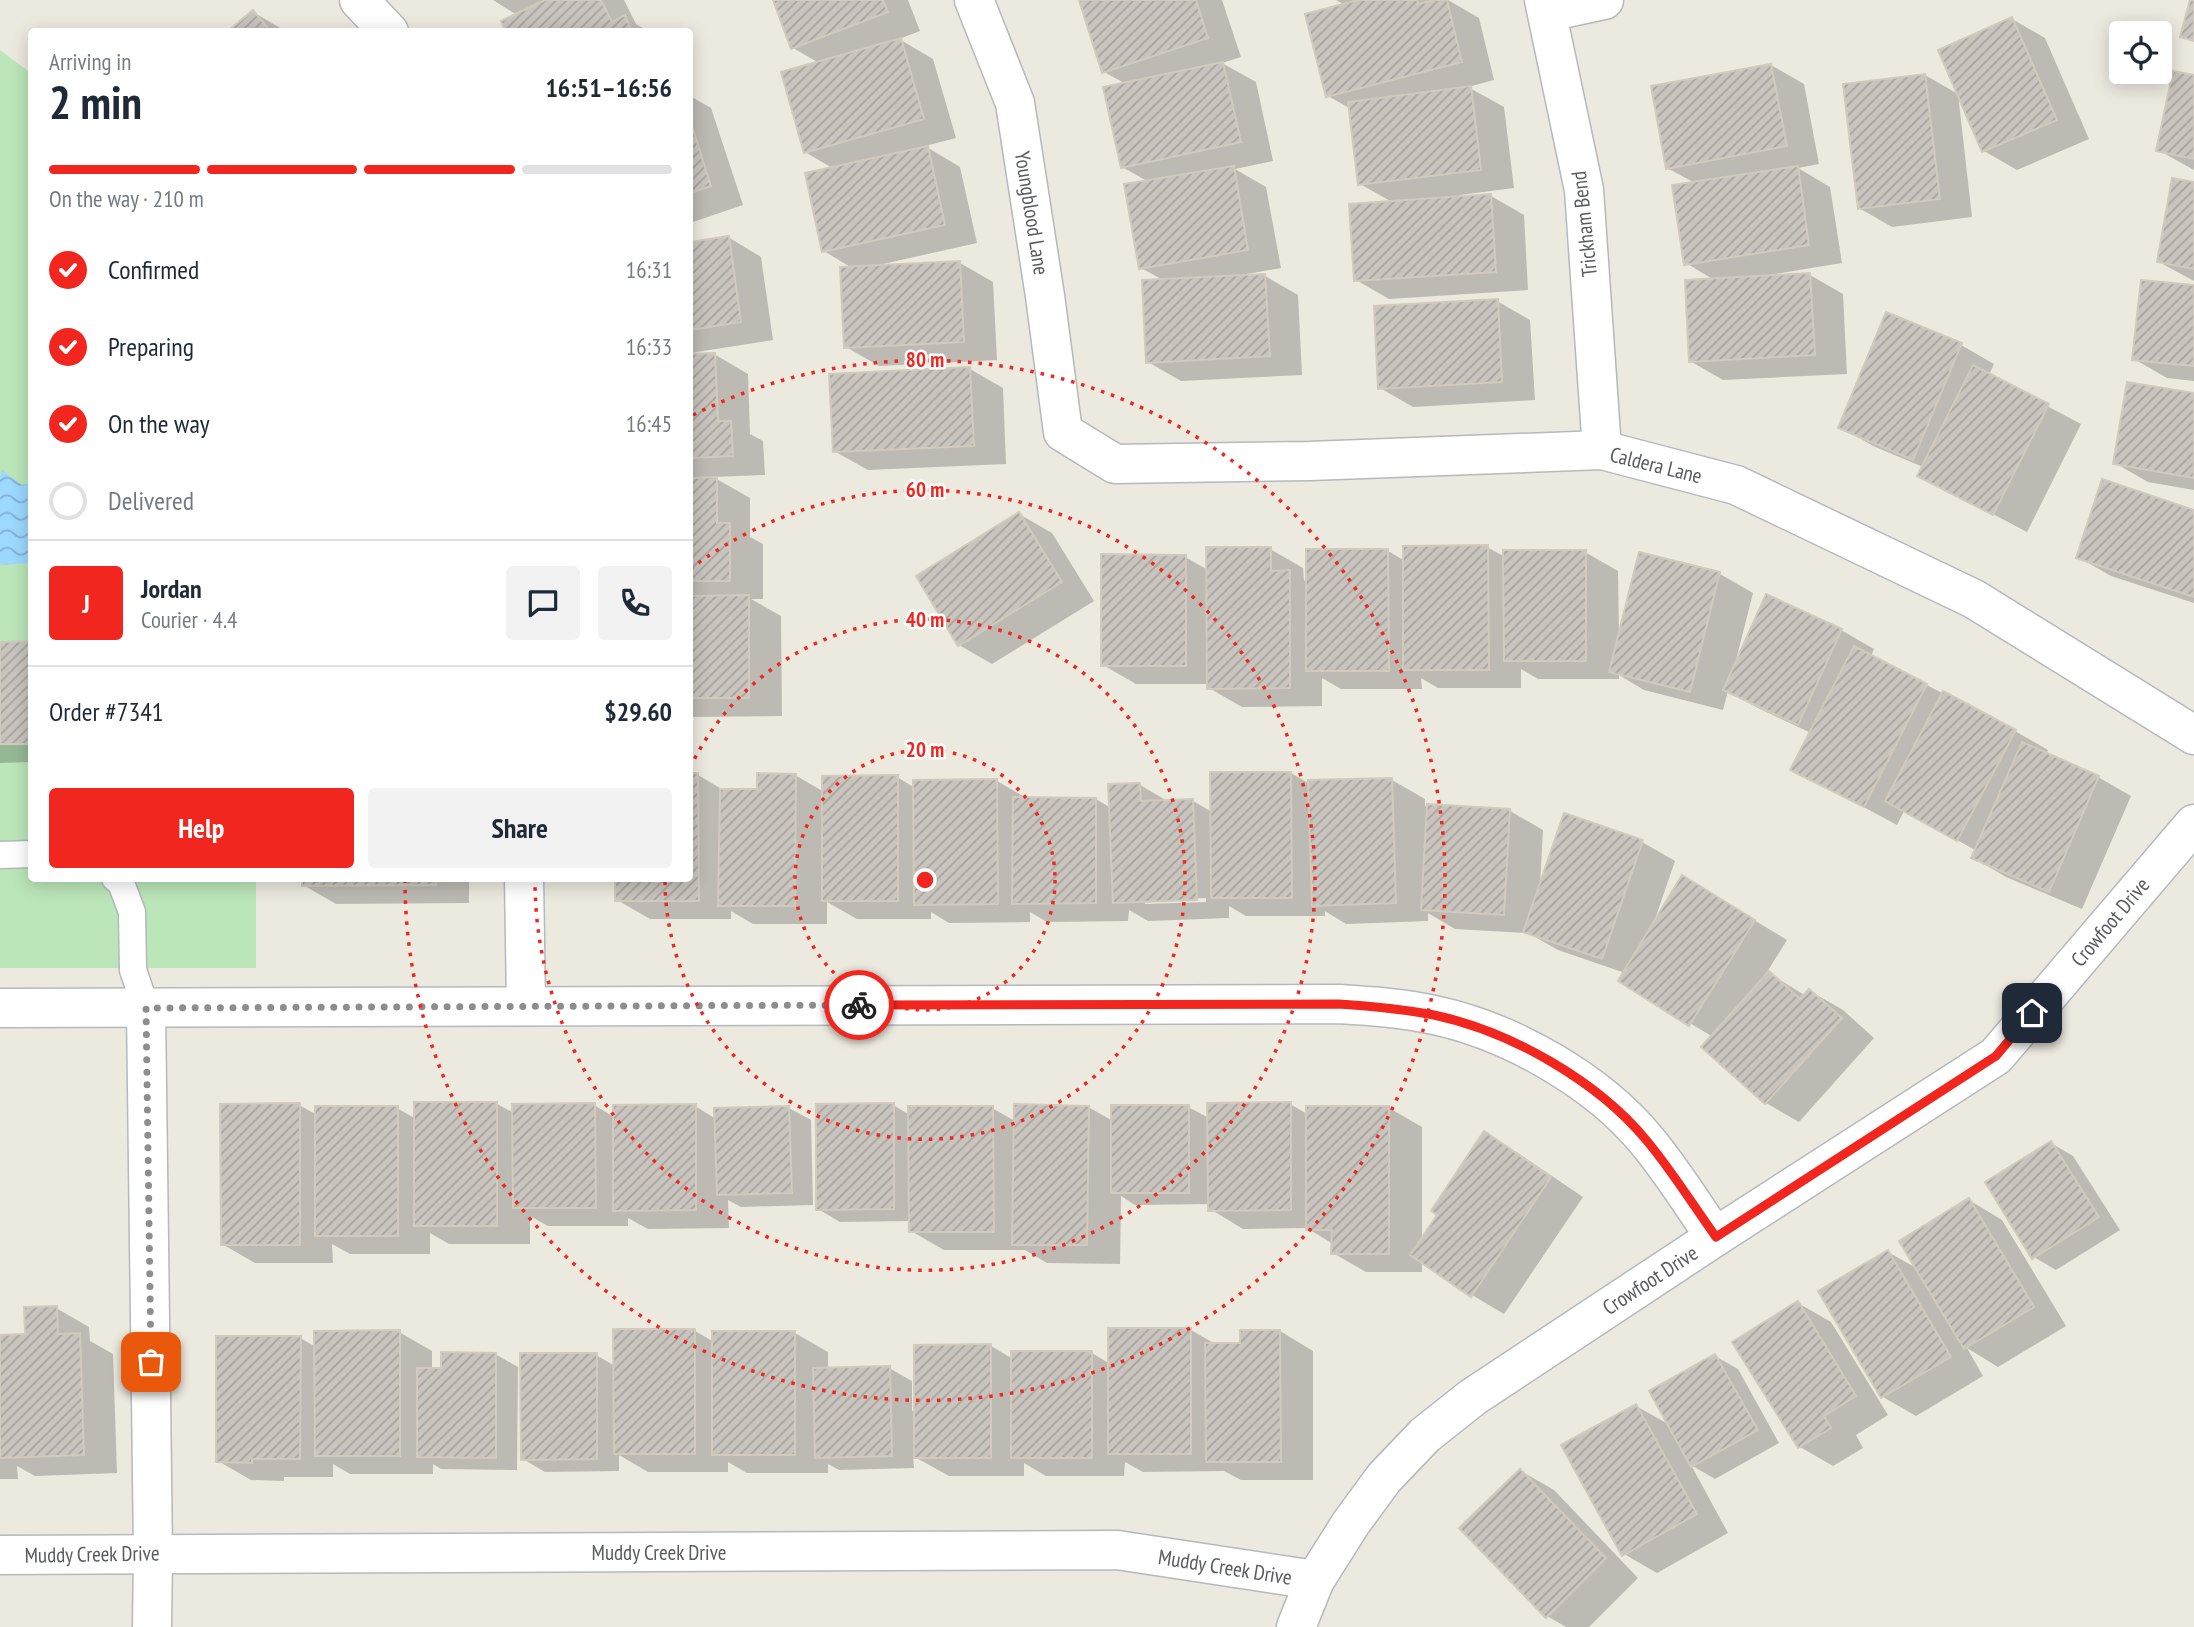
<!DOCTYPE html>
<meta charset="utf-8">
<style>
:root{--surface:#fff;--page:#f2f2f3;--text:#1f2937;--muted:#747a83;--line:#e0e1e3;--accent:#f1271f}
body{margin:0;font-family:"PT Sans Narrow",sans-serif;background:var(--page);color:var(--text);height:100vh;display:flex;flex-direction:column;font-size:26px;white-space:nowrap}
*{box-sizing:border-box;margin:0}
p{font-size:23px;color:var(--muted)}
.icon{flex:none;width:38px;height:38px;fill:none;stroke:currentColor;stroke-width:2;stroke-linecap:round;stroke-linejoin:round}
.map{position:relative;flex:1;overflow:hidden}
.details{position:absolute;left:28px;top:28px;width:665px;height:854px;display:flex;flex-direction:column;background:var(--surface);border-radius:7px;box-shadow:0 4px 18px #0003}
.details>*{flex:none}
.controls{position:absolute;left:2109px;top:21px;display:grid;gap:14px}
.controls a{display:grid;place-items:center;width:63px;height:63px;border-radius:7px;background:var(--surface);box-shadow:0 4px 18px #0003;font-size:35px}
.pin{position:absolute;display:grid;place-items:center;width:60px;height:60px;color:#fff;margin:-30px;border-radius:14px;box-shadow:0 4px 10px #0006}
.courier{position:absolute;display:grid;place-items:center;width:70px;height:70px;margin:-35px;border:5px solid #f1271f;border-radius:50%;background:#fff;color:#222;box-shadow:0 2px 9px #0007}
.head em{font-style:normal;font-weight:700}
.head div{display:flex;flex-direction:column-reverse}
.head{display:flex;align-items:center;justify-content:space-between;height:119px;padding:0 21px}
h1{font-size:46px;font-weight:700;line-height:52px}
.bar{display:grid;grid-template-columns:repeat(4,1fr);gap:10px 7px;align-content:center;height:84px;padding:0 21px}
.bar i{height:9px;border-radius:5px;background:var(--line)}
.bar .current{background:var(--accent)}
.bar p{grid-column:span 4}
.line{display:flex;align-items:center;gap:18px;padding:0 21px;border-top:2px solid var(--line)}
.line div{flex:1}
.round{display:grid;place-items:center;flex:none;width:74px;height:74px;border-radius:7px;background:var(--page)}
ol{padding:0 21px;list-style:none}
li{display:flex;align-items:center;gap:21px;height:77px}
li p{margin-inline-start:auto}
li .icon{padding:7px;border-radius:50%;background:var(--accent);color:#fff;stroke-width:4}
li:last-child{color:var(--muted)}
li i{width:38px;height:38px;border:4px solid var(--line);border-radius:50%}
.action{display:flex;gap:14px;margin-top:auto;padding:14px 21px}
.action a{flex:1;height:80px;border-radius:7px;background:var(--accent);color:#fff;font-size:28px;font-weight:700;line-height:80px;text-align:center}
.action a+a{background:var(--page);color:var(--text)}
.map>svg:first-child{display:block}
.green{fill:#bbe6b9}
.water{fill:url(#water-waves)}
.shadow{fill:#0003;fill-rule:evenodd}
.building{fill:url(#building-hatch);stroke:#d1cabd;stroke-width:2}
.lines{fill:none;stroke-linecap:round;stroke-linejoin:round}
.lane-casing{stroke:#b5b8bd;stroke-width:29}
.street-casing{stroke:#b5b8bd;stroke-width:41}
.lane{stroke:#fff;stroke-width:26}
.street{stroke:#fff;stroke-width:38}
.done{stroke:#8c8d8d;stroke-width:7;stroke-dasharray:0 12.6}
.route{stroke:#f1271f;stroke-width:9}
.ring{fill:none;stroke:#f1271f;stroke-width:3.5;stroke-dasharray:3.5 7}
.labels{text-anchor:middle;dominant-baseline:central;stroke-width:5;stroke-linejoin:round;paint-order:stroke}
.street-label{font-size:21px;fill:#585c61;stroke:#fff}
.centre{fill:#f1271f;stroke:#fff;stroke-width:3.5}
.ring-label{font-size:21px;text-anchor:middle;font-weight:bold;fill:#f1271f;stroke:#fff;stroke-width:5;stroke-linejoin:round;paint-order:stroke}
</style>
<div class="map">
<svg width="2194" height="1627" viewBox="0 0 2194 1627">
<defs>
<pattern id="water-waves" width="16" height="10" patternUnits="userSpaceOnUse" patternTransform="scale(1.75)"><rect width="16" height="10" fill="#9cd8ff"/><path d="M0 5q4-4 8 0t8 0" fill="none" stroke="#82b2d2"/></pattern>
<pattern id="building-hatch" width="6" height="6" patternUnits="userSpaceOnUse" patternTransform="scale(1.75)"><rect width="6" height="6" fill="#c9c5be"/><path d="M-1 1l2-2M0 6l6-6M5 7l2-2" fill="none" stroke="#a6a39e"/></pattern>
</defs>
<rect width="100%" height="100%" fill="#ece9df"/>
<!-- green -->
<polygon class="green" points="0,50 32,74 32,878 256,879 256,968 0,968"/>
<!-- water -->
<polygon class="water" points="2,470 22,485 31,483 31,563 0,565 0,478"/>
<!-- shadow -->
<g class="shadow">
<polygon points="493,0 624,0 636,24 649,32 508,32 517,15"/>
<polygon points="775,0 908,0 920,31 899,39 933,59 956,138 925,146 960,167 977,243 883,264 883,266 960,263 993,282 997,360 879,366 846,347 852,268 824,251 834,169 805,152 819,63 793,48"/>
<polygon points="1081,0 1222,0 1241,57 1222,63 1256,82 1273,161 1235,169 1266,187 1281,268 1247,274 1247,276 1265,276 1298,295 1302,375 1181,381 1148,362 1163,280 1141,268 1149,182 1122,167 1126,84 1104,72"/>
<polygon points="1336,0 1448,0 1479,18 1494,80 1468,87 1504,107 1514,188 1460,195 1460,198 1491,196 1524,215 1528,290 1389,299 1356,280 1392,202 1360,184 1351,109 1328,96 1345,5"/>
<polygon points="253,12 287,32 230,32"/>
<polygon points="2012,19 2045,38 2089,139 2017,170 1984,151"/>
<polygon points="1771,65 1804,84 1819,164 1798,168 1830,187 1842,263 1769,275 1769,277 1810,275 1843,294 1847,374 1723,380 1690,361 1714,280 1686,263 1695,183 1667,168"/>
<polygon points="1925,75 1958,94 1972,217 1892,227 1859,208"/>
<polygon points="2194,77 2194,170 2158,150"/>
<polygon points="690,96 711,108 743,205 690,223"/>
<polygon points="2194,183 2194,281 2159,262"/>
<polygon points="728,237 761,257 773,340 690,353 690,243"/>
<polygon points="2194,287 2194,381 2167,378 2134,359"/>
<polygon points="1497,301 1530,320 1535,400 1413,407 1380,388"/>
<polygon points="1961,345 1994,364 1989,375 2081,424 2027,532 1919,475 1923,467 1873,446 1841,427"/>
<polygon points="714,354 748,374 750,434 763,441 765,475 713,477 750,498 750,537 763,544 763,599 751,599 781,616 782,716 690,717 690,356"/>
<polygon points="970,369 1003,388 1006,464 868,470 834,451"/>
<polygon points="2194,395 2194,490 2148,482 2115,463"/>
<polygon points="2194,511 2194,603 2111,576 2078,557"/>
<polygon points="1019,514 1052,533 1094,601 992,664 959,645"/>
<polygon points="1487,547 1505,557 1585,552 1618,571 1619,635 1641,554 1720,574 1753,593 1736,660 1841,630 1874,649 1871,656 2015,731 2048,750 2046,755 2098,777 2131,796 2082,909 2006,877 1974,858 1977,851 1904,811 1897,825 1793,769 1811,733 1758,708 1728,691 1723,710 1644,690 1619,675 1619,679 1538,679 1521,669 1521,688 1438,688 1421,678 1422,689 1341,689 1322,678 1322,706 1242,707 1209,688 1209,684 1136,684 1103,665 1185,557 1208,570 1270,549 1303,568 1304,580 1308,583 1388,551 1405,561"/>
<polygon points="32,643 32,762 0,763 0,644"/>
<path d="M1291,773L1310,784L1392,780L1425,799V806L1510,811L1543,830L1540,886L1642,842L1675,861L1654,922L1716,897L1787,940L1767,972L1806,996L1810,991L1843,1010L1874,1038L1799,1122L1766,1103L1713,1037L1620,981L1625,973L1558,950L1528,933L1455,929L1428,913V921L1346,924L1325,911V916H1246L1229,906V918L1148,921L1129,910L1128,921L1047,922L1030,912V922L949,923L931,912V919H857L827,902V924H753L731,911V919H650L617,900L690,878V775H698L725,791H759L795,775L824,792L897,777L915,788L997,781L1028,799H1096L1111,808L1140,785L1169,802L1193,801L1212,812ZM1206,898V902L1145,904V900Z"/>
<polygon points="303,878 469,878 469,903 336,904 303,885"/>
<polygon points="497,1104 514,1113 594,1105 614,1117 695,1106 716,1119 789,1108 811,1120 813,1205 741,1207 728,1200 729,1228 648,1229 628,1218 628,1226 548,1226 530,1216 530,1244 449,1244 430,1233 430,1254 350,1254 332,1244 333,1263 255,1263 222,1244 299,1105 317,1115 397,1108 416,1119"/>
<polygon points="1290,1104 1307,1114 1389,1108 1422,1127 1422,1241 1439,1214 1485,1134 1518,1153 1583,1197 1504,1314 1472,1295 1422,1261 1422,1272 1366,1272 1333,1253 1333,1244 1307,1228 1243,1229 1210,1209 1210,1204 1135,1205 1121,1196 1120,1264 1047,1263 1025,1250 944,1250 911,1231 911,1221 840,1222 818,1209 893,1105 910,1115 992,1108 1015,1121 1088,1107 1113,1121 1188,1107 1209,1118"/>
<polygon points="2051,1143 2073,1156 2120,1230 2056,1270 2034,1257"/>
<polygon points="1969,1200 2002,1220 2066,1326 1998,1367 1967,1348 1983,1376 1916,1416 1883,1397 1888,1252 1918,1269"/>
<polygon points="1798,1303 1831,1322 1888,1415 1856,1435 1863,1448 1833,1466 1800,1447 1735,1342"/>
<polygon points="56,1308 89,1327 90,1341 113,1354 117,1473 35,1476 17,1466 18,1479 0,1479 0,1337 27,1336"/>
<polygon points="1191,1330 1217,1345 1242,1345 1280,1331 1313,1351 1313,1480 1241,1480 1224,1471 1143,1472 1125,1462 1124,1476 1046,1476 1024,1463 1024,1476 949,1476 913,1456 914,1468 839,1470 828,1464 828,1473 747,1473 728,1462 728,1472 648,1472 619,1455 619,1471 545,1472 523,1459 596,1355 615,1366 695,1331 714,1342 795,1333 828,1352 828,1370 889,1368 912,1381 912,1411 916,1411 991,1346 1013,1359 1092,1353 1110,1364"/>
<polygon points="399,1332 432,1351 432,1370 442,1370 495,1354 518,1367 517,1470 441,1469 433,1464 433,1474 350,1474 333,1464 333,1477 284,1477 284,1481 251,1480 218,1461 300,1338 316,1347"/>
<polygon points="1715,1356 1738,1369 1779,1443 1715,1479 1691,1465 1728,1533 1657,1573 1624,1554 1636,1406 1670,1425"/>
<polygon points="1521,1471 1554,1490 1638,1578 1589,1627 1566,1627 1547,1616"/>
</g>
<!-- building -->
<g class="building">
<polygon points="545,0 601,0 612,22 625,15 632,32 506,32 501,21"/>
<polygon points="773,0 883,0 888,12 791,49"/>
<polygon points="1079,0 1196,0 1208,38 1102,73"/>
<polygon points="1358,0 1417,0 1418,4 1434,0 1447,0 1462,62 1326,97 1305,14"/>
<polygon points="2190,0 2194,0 2194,41 2180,37"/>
<polygon points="253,10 271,32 227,32"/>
<polygon points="2012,17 2057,120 1982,152 1938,50"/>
<polygon points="901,38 924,119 804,153 781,72"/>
<polygon points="1223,62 1241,142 1121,168 1103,87"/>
<polygon points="1771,64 1787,146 1666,169 1651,86"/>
<polygon points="2173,71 2194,75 2194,159 2156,151"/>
<polygon points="1925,74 1940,199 1858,209 1843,84"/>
<polygon points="1471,86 1481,170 1358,185 1348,102"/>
<polygon points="690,120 711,186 690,193"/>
<polygon points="928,146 945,225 822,252 805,173"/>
<polygon points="1234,166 1248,250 1139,269 1124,184"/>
<polygon points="1798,166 1809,245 1684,265 1672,185"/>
<polygon points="2172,178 2194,182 2194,269 2157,262"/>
<polygon points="1491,194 1496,272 1354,281 1349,204"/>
<polygon points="729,236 741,322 690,330 690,242"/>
<polygon points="960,261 964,342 844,348 840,267"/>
<polygon points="1810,273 1815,355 1689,362 1685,280"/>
<polygon points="1265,274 1270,356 1146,363 1142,280"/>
<polygon points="2141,280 2194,285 2194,366 2132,360"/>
<polygon points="1498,299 1502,382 1378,389 1374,306"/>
<polygon points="1886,312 1962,343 1913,460 1838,428"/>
<polygon points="715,353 718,421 731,421 733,456 690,458 690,354"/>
<polygon points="1973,365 2049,404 1993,515 1917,476"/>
<polygon points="970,367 974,446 833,452 829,374"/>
<polygon points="2127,382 2194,393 2194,478 2113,464"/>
<polygon points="717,477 717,523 730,523 730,581 690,581 690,478"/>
<polygon points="2102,479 2194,510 2194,597 2076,558"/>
<polygon points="1019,512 1062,582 958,646 916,576"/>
<polygon points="1488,545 1489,670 1403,670 1403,546"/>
<polygon points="1206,547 1271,547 1271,571 1290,570 1290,688 1207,689"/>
<polygon points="1306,549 1388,549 1389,671 1306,671"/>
<polygon points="1503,550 1586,550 1586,661 1504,661"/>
<polygon points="1639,552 1720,572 1690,692 1609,672"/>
<polygon points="1101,554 1186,555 1186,666 1101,666"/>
<polygon points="1766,594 1842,629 1798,725 1723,690"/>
<polygon points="749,595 749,698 690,698 690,596"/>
<polygon points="32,641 32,744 0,744 0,642"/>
<polygon points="1854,646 1927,684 1864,807 1790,770"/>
<polygon points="1943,691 2016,730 1957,841 1885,801"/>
<polygon points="2022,742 2099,776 2049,892 1971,858"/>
<polygon points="1210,772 1291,772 1292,898 1211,898"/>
<polygon points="690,773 698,773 699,901 615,901 615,878 690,878"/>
<polygon points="757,773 796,774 795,906 718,906 720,789 757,789"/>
<polygon points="898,775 898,901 822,901 822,776"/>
<polygon points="1392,778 1396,903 1312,906 1308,780"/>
<polygon points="997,779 998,904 914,905 913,780"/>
<polygon points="1140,783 1141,801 1193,799 1197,900 1113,903 1108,784"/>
<polygon points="1013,797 1096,798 1096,903 1012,904"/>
<polygon points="1427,804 1510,809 1504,915 1421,910"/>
<polygon points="1564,813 1643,840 1602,959 1523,932"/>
<polygon points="1682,875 1755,920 1689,1026 1618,981"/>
<polygon points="302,878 436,878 436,885 302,886"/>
<polygon points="1769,971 1800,999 1809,989 1842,1018 1765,1104 1701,1047"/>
<rect x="414" y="1102" width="83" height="124"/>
<polygon points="1291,1102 1291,1210 1208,1211 1207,1103"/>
<polygon points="300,1103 300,1245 221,1245 220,1104"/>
<polygon points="595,1103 596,1208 513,1208 512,1104"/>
<polygon points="894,1103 894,1209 816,1210 816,1104"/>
<polygon points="696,1104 696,1210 613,1211 613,1105"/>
<polygon points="1014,1104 1089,1106 1087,1245 1012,1245"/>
<rect x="1111" y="1105" width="78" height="88"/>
<rect x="315" y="1106" width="83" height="130"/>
<polygon points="789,1106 792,1193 717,1195 714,1108"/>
<polygon points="908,1106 993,1106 994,1232 909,1232"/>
<polygon points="1306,1106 1389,1106 1389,1254 1331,1254 1332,1230 1306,1230"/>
<polygon points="1484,1131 1551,1177 1471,1297 1410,1255 1437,1215 1431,1211"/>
<polygon points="2051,1141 2099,1217 2032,1259 1985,1182"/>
<polygon points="1969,1198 2034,1307 1964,1349 1899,1241"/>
<polygon points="1888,1250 1951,1357 1881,1398 1818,1291"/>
<polygon points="1798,1301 1856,1396 1824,1416 1831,1428 1798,1448 1732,1342"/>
<polygon points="57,1306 58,1334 80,1333 84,1455 0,1458 0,1335 25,1334 24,1307"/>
<rect x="1108" y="1328" width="83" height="126"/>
<polygon points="613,1329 695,1329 695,1454 614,1454"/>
<polygon points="400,1330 400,1456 315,1456 314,1331"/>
<polygon points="1240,1330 1280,1330 1281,1462 1206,1462 1205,1343 1240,1343"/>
<rect x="712" y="1331" width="83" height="124"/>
<polygon points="216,1336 301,1336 300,1459 252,1459 252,1463 216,1462"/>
<polygon points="991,1344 991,1458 914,1458 914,1345"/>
<rect x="1011" y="1351" width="81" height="107"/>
<polygon points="441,1352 496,1353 496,1458 417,1457 417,1368 441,1368"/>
<polygon points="520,1353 597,1353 597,1459 521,1460"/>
<polygon points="1715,1354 1758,1430 1691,1467 1649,1391"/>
<polygon points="890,1366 892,1456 815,1458 813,1368"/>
<polygon points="1636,1404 1697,1514 1622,1556 1561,1445"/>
<polygon points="1520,1469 1606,1558 1546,1618 1459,1528"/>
</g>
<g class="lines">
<defs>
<g id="lane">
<polyline points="0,855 32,854"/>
<polyline points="115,878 121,883 132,912 133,970 146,1008"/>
</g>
<g id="street">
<polyline points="359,0 389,32"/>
<polyline points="974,0 1015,103 1045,296 1063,432 1115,464 1310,461 1602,450 1736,485 1974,599 2194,735"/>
<polyline points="1544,0 1584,190 1602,450"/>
<polyline points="1548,12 1604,0"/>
<polyline points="524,878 526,1005"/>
<path d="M0,1008L1339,1004C1371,1006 1402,1008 1434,1015C1510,1031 1598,1081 1647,1141C1672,1171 1693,1205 1715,1237"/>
<polyline points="146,1008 153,1553 152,1627"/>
<polyline points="0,1555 1117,1550 1315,1580"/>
<polyline points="1296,1627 1315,1580 1351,1523 1384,1478 1425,1435 1473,1397 1715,1237 1996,1056 2194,824"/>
</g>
</defs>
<!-- lane casing -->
<use href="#lane" class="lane-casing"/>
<!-- street casing -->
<use href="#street" class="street-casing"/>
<!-- lane -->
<use href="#lane" class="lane"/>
<!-- street -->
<use href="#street" class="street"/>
</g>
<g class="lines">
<!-- done -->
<polyline class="done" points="151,1362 146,1008 859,1005"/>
<!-- route -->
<path class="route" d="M859,1005L1339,1004C1371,1006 1402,1009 1434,1015C1510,1031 1598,1081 1647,1141C1672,1171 1693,1205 1716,1237L1996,1056L2032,1013"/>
</g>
<!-- distance rings -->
<g class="ring">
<circle cx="925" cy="880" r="130"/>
<path d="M690 768A260 260 0 1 1 665 880"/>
<path d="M690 569A390 390 0 1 1 535 880"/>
<path d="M693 415A520 520 0 1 1 405 880"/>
</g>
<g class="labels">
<!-- street labels -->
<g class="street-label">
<text transform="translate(1032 213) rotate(81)">Youngblood Lane</text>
<text transform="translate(1584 224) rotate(-96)">Trickham Bend</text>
<text transform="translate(1656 465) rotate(14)">Caldera Lane</text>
<text transform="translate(2110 922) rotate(-50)">Crowfoot Drive</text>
<text transform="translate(1650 1280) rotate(-33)">Crowfoot Drive</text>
<text x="659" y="1552">Muddy Creek Drive</text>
<text transform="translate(92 1554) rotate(-1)">Muddy Creek Drive</text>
<text transform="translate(1225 1567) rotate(9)">Muddy Creek Drive</text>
</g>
</g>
<circle cx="925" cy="880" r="10" class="centre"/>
<g class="ring-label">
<text x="925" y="367">80 m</text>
<text x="925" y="497">60 m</text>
<text x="925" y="627">40 m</text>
<text x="925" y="757">20 m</text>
</g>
</svg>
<div class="controls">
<a><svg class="icon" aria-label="locate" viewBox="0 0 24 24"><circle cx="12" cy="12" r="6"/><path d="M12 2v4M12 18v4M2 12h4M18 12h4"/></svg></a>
</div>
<div class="pin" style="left:151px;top:1362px;background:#ea580c"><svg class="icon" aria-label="bag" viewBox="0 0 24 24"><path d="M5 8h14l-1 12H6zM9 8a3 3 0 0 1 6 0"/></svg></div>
<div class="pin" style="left:2032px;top:1013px;background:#1f2937"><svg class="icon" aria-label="home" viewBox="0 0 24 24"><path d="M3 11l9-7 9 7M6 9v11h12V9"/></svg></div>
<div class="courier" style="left:859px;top:1005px"><svg class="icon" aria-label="bike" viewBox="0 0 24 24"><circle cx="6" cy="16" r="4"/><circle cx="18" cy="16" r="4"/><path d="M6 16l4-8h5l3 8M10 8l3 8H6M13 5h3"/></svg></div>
<section class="details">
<div class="head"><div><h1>2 min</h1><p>Arriving in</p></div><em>16:51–16:56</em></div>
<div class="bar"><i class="current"></i><i class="current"></i><i class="current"></i><i></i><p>On the way · 210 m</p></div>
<ol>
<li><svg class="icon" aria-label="check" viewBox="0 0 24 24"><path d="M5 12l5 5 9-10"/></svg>Confirmed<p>16:31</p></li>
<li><svg class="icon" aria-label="check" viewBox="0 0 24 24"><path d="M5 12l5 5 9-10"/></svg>Preparing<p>16:33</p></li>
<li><svg class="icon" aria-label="check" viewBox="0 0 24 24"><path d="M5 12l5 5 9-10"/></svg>On the way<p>16:45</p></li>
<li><i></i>Delivered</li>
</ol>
<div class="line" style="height:126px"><b class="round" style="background:var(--accent);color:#fff">J</b><div><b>Jordan</b><p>Courier · 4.4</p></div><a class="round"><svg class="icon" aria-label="chat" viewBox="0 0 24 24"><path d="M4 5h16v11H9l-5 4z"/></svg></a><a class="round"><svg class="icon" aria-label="phone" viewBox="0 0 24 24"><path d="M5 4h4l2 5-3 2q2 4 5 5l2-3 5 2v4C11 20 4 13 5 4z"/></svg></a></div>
<div class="line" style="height:91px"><div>Order #7341</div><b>$29.60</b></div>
<div class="action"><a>Help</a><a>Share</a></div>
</section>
</div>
